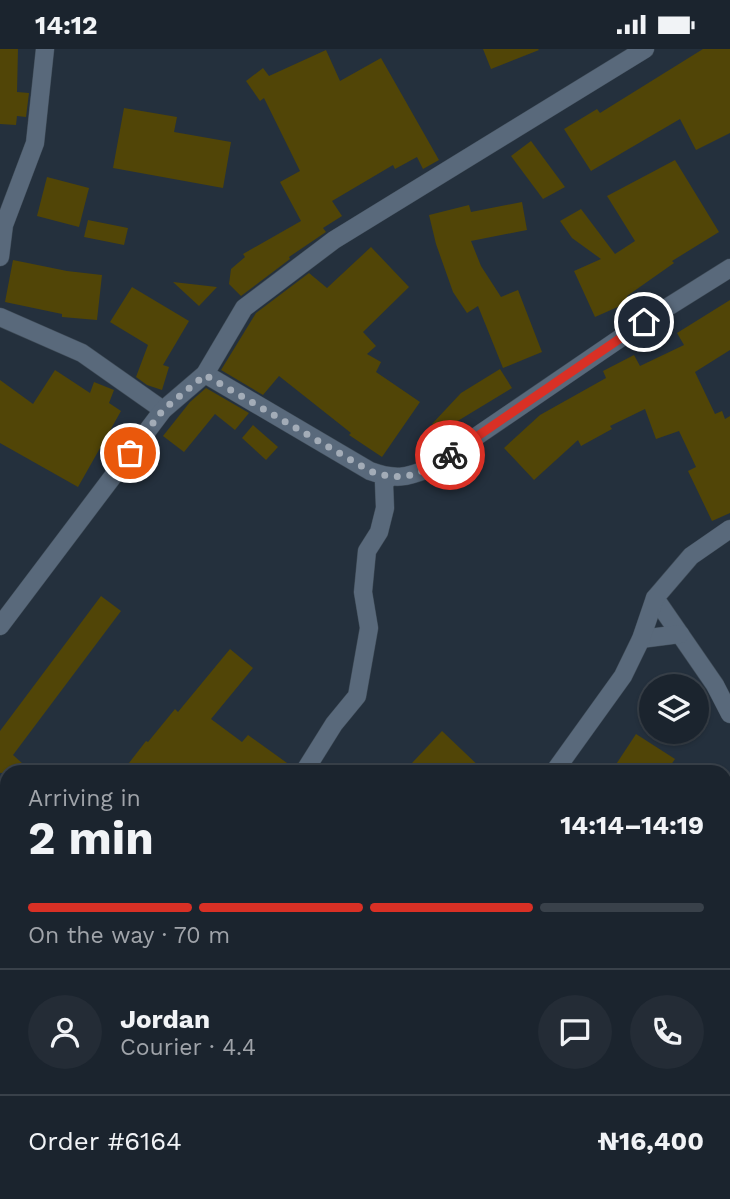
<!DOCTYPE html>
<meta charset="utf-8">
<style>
:root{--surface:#1b242e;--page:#242c36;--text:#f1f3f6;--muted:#a0a4aa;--line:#39414a;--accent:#d93025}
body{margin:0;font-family:"Work Sans",sans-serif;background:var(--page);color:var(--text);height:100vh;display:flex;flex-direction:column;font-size:26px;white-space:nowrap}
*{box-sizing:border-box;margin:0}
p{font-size:23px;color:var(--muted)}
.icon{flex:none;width:38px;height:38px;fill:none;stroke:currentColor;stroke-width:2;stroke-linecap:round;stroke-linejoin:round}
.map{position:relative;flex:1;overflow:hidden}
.drawer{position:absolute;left:0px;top:716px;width:732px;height:436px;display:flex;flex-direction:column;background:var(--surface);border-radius:21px 21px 0 0;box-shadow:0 2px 5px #0004,0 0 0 2px var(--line)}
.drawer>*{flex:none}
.fabs{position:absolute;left:639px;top:625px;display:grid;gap:14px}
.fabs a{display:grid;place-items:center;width:70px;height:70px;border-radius:50%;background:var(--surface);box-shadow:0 2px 5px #0004,0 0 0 2px var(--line);font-size:35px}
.pin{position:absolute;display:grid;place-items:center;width:60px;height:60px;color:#fff;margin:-30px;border:4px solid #fff;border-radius:50%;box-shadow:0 2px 7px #0007}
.courier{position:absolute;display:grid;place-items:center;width:70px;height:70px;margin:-35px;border:5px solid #d93025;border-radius:50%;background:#fff;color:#222;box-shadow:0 2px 9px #0007}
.overview em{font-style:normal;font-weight:700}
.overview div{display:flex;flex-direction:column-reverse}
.overview{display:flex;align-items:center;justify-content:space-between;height:119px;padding:0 28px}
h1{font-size:46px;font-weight:700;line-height:52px}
.bar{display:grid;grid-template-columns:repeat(4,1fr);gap:10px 7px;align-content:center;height:84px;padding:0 28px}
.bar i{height:9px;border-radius:5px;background:var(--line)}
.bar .current{background:var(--accent)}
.bar p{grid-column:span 4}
.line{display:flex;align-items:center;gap:18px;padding:0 28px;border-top:2px solid var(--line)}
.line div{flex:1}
.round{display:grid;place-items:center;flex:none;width:74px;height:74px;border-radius:37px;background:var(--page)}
.status{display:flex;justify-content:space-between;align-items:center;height:49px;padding:0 35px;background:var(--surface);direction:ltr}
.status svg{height:19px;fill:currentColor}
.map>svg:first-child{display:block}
.building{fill:#514507}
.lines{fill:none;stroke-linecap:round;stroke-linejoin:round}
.street-casing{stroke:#3f4b57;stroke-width:19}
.street{stroke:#59697b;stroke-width:18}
.done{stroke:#a3acb7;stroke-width:7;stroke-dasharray:0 12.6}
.route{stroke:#d93025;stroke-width:9}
</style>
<div class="status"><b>14:12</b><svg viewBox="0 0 49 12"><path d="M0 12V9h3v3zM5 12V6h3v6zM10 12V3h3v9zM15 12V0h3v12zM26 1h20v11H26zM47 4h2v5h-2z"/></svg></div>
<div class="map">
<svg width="730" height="1150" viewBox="0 0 730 1150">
<rect width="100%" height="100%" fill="#24303d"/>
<!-- building -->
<g class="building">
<polygon points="0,0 18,0 17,43 29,44 26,68 17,67 16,76 0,75"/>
<polygon points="483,0 538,0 539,1 491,20"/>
<polygon points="703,0 730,0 730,84 696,101 680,70 591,122 564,80 597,60 600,64"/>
<polygon points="326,1 340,32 381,9 439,111 423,120 417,108 395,120 393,116 332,152 342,167 323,179 326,183 289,208 290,210 241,247 229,235 231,220 245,208 243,205 301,172 280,133 300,122 264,49 260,52 246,32 263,19 269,27"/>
<polygon points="124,59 177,68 174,83 231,93 223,139 113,119"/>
<polygon points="531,92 565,138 543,150 511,107"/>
<polygon points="675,111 719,183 672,212 674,214 627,247 629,253 595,268 574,222 601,210 572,189 560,172 581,160 615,205 635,192 607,147"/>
<polygon points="47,128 89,139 79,178 37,167"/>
<polygon points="522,153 527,181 471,192 481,217 501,248 518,241 542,303 503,319 478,257 467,264 453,243 436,195 429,166 469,156 471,163"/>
<polygon points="88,171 128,179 124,196 84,188"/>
<polygon points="371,198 409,238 363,283 376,297 367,305 381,313 376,323 420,353 382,408 349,386 351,384 279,327 263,346 221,321 256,264 309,224 327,239"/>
<polygon points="13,211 67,222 102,226 97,271 62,268 62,265 5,253"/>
<polygon points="173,233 217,238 199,257"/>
<polygon points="132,238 189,272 163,316 169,318 162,341 147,336 136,328 148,296 110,273"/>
<polygon points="730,251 730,301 695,323 715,365 722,362 725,370 730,367 730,464 712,472 688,422 696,418 679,382 656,390 645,360 610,377 612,380 581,397 578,391 534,431 504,399 540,366 606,329 603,322 634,306 640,317 684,296 677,284"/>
<polygon points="500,320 512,339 456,373 444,386 432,375 461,344"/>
<polygon points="55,321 90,344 94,333 114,341 109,354 121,362 78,438 0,394 0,331 33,355"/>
<polygon points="206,339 249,364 235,381 215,365 184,403 163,387 190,353"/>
<polygon points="253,376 278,398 266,411 242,389"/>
<polygon points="101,547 121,562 13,706 32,723 0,724 0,682"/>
<polygon points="230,600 253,619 211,670 242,693 248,686 294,719 293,723 122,723 146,692 148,693 175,660 178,663"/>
<polygon points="442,682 485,723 422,723 412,714"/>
<polygon points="636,685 675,710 666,723 611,723"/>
</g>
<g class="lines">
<defs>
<g id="street">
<polyline points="0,208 4,176 35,94 45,0"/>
<polyline points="0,268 82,304 163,361"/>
<path d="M205,325L370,422C395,431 406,429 430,419L644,273L730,219"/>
<polyline points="655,549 715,636 730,665"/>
<polyline points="0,577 163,361 205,325 244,259 334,191 645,0"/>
<polyline points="641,590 680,585"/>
<polyline points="304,723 334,675 357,647 369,579 363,543 367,502 379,483 385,459 384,434 389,429"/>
<polyline points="554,723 623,627 641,590 655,549 691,507 730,480"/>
<polyline points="0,785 7,791"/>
<polyline points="724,863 730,855"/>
<polyline points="0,1088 7,1092"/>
<polyline points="89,1144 97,1150"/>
<polyline points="525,1144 537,1150"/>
<polyline points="655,1150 655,1144"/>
</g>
</defs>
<!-- street casing -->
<use href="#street" class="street-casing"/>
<!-- street -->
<use href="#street" class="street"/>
</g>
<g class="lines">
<!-- done -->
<path class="done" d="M130,404L163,361L205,326L370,422C404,434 421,425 450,406"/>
<!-- route -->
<polyline class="route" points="450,406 644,273"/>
</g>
</svg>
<div class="fabs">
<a><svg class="icon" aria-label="layers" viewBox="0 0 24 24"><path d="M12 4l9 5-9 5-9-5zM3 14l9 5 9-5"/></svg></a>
</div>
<div class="pin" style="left:130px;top:404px;background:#ea580c"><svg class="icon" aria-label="bag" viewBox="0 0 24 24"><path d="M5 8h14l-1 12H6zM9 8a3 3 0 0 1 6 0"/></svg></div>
<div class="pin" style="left:644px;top:273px;background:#1f2937"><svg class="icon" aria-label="home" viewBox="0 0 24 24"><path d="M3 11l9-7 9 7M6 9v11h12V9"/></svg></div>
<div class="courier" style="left:450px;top:406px"><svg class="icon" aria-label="bike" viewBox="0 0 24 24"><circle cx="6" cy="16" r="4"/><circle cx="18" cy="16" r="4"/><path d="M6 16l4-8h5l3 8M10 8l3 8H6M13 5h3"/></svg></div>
<section class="drawer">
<div class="overview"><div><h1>2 min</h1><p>Arriving in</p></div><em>14:14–14:19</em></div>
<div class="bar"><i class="current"></i><i class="current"></i><i class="current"></i><i></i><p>On the way · 70 m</p></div>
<div class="line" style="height:126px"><a class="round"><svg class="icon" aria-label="person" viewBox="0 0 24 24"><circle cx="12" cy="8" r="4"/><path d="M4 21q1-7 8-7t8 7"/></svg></a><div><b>Jordan</b><p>Courier · 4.4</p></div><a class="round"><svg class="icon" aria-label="chat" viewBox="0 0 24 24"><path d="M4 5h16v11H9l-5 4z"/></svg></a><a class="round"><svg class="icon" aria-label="phone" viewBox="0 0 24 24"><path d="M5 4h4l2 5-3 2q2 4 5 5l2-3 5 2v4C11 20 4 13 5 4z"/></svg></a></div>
<div class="line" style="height:91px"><div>Order #6164</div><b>₦16,400</b></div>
</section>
</div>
